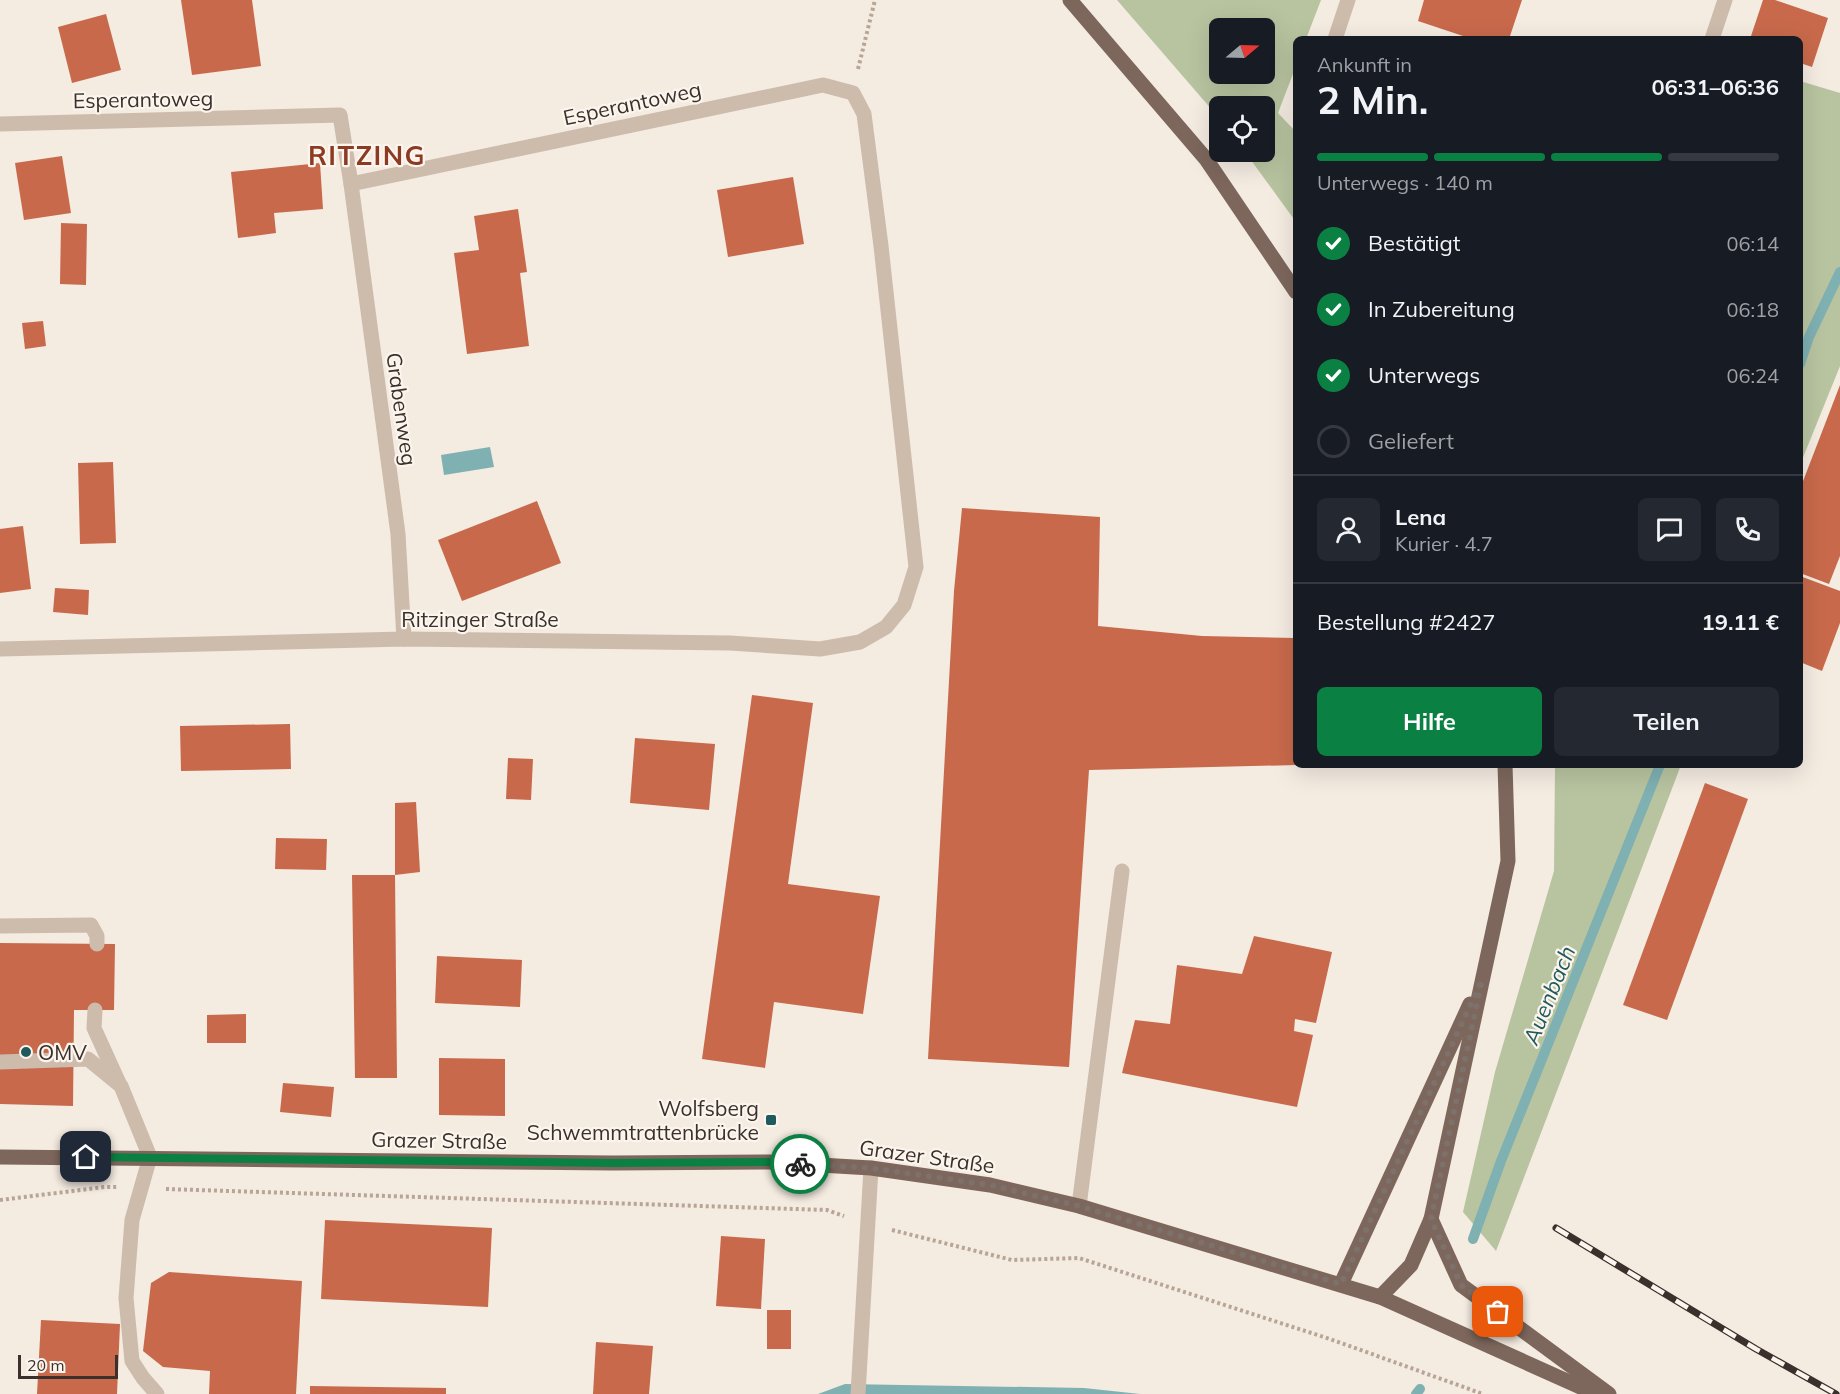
<!DOCTYPE html>
<html lang="de">
<meta charset="utf-8">
<style>
:root{--surface:#171b24;--page:#242831;--text:#f1f3f6;--muted:#9ea1a6;--line:#363941;--accent:#0b8043}
body{margin:0;font-family:Mulish,sans-serif;background:var(--page);color:var(--text);height:100vh;display:flex;flex-direction:column;font-size:22px;white-space:nowrap}
*{box-sizing:border-box;margin:0}
p{font-size:20px;color:var(--muted)}
.icon{flex:none;width:33px;height:33px;fill:none;stroke:currentColor;stroke-width:2;stroke-linecap:round;stroke-linejoin:round}
.map{position:relative;flex:1;overflow:hidden}
.panel{position:absolute;left:1293px;top:36px;width:510px;height:732px;display:flex;flex-direction:column;background:var(--surface);border-radius:9px;box-shadow:0 6px 24px #0002}
.panel>*{flex:none}
.needle{width:39px;rotate:71deg}
.controls{position:absolute;left:1209px;top:18px;display:grid;gap:12px}
.controls a{display:grid;place-items:center;width:66px;height:66px;border-radius:9px;background:var(--surface);box-shadow:0 6px 24px #0002;font-size:30px}
.scale{position:absolute;left:18px;bottom:15px;width:100px;box-sizing:border-box;padding-left:6px;border:3px solid #3b302b;border-top:0;font-size:16px;line-height:21px;white-space:nowrap;color:#3b302b;-webkit-text-stroke:4px #fbf5ee;paint-order:stroke}
.pin{position:absolute;display:grid;place-items:center;width:51px;height:51px;color:#fff;margin:-26px;border-radius:12px;box-shadow:0 3px 9px #0006}
.courier{position:absolute;display:grid;place-items:center;width:60px;height:60px;margin:-30px;border:4px solid #0b8043;border-radius:50%;background:#fff;color:#222;box-shadow:0 2px 8px #0007}
.headline em{font-style:normal;font-weight:700}
.headline div{display:flex;flex-direction:column-reverse}
.headline{display:flex;align-items:center;justify-content:space-between;height:102px;padding:0 24px}
h1{font-size:39px;font-weight:700;line-height:45px}
.bar{display:grid;grid-template-columns:repeat(4,1fr);gap:9px 6px;align-content:center;height:72px;padding:0 24px}
.bar i{height:8px;border-radius:4px;background:var(--line)}
.bar .on{background:var(--accent)}
.bar p{grid-column:span 4}
.line{display:flex;align-items:center;gap:15px;padding:0 24px;border-top:2px solid var(--line)}
.line div{flex:1}
.round{display:grid;place-items:center;flex:none;width:63px;height:63px;border-radius:9px;background:var(--page)}
ol{padding:0 24px;list-style:none}
li{display:flex;align-items:center;gap:18px;height:66px}
li p{margin-inline-start:auto}
li .icon{padding:6px;border-radius:50%;background:var(--accent);color:#fff;stroke-width:4}
li:last-child{color:var(--muted)}
li i{width:33px;height:33px;border:3px solid var(--line);border-radius:50%}
.button{display:flex;gap:12px;margin-top:auto;padding:12px 24px}
.button a{flex:1;height:69px;border-radius:9px;background:var(--accent);color:#fff;font-size:24px;font-weight:700;line-height:69px;text-align:center}
.button a+a{background:var(--page);color:var(--text)}
.map>svg:first-child{display:block}
.green{fill:#b8c4a0;fill-rule:evenodd}
.water{fill:#7fb0b2}
.lines{fill:none;stroke-linecap:round;stroke-linejoin:round}
.stream{stroke:#7fb0b2;stroke-width:10}
.building{fill:#c8694b}
.path{stroke:#b9a596;stroke-width:4;stroke-dasharray:3 3;stroke-linecap:butt}
.lane{stroke:#cdbbac;stroke-width:15}
.street{stroke:#cdbbac;stroke-width:15}
.primary{stroke:#7d675c;stroke-width:15}
.rail-casing{stroke:#3b302b;stroke-width:7}
.rail{stroke:#fbf5ee;stroke-width:4.5;stroke-dasharray:14;stroke-linecap:butt}
.done{stroke:#7c716b;stroke-width:6;stroke-dasharray:0 10.8}
.route{stroke:#0b8043;stroke-width:8}
.poi-dot{fill:#1f5a5e;stroke:#fbf5ee;stroke-width:2}
.labels{text-anchor:middle;dominant-baseline:central;stroke-width:4.5;stroke-linejoin:round;paint-order:stroke}
.street-label{font-size:21px;fill:#3b302b;stroke:#fbf5ee}
.poi-label{font-size:21px;fill:#3b302b;stroke:#fbf5ee;text-anchor:start}
.water-label{font-size:22px;font-style:italic;fill:#1f5a5e;stroke:#fbf5ee}
.district-label{font-size:27px;font-weight:bold;letter-spacing:1.5px;fill:#8c3b22;stroke:#fbf5ee}
</style>
<div class="map">
<svg width="1840" height="1394" viewBox="0 0 1840 1394">
<rect width="100%" height="100%" fill="#f4ebe1"/>
<!-- green -->
<g class="green">
<path d="M1117,0H1321L1306,39H1296V66L1278,113L1296,132V222L1245,152H1264V106H1220L1219,118ZM1220,28H1264V74H1220Z"/>
<polygon points="1800,81 1840,93 1840,366 1800,465"/>
<polygon points="1555,765 1681,765 1496,1251 1463,1212 1495,1072 1554,871"/>
</g>
<!-- water -->
<g class="water">
<polygon points="490,447 494,467 444,475 441,455"/>
<polygon points="845,1384 1084,1388 1140,1394 818,1394"/>
</g>
<g class="lines">
<!-- stream -->
<g class="stream">
<polyline points="1800,364 1809,337 1840,272"/>
<polyline points="1473,1239 1501,1161 1660,765"/>
<polyline points="1416,1394 1420,1389"/>
</g>
</g>
<!-- building -->
<g class="building">
<polygon points="181,0 252,0 261,66 192,75"/>
<polygon points="1424,0 1522,0 1509,39 1472,39 1418,21"/>
<polygon points="1763,0 1775,0 1828,18 1812,67 1800,63 1800,39 1750,39"/>
<polygon points="106,14 121,70 72,83 58,27"/>
<polygon points="62,156 71,213 24,220 15,163"/>
<polygon points="320,163 323,209 274,213 276,233 238,238 231,172"/>
<polygon points="793,177 804,244 728,257 717,190"/>
<polygon points="518,209 527,272 520,273 529,346 467,354 454,253 479,250 474,216"/>
<polygon points="61,223 87,224 86,285 60,284"/>
<polygon points="43,321 46,346 25,349 22,323"/>
<polygon points="1840,385 1840,556 1829,584 1800,573 1800,489"/>
<polygon points="113,462 116,543 80,544 78,463"/>
<polygon points="537,501 561,563 462,601 438,540"/>
<polygon points="962,508 1100,517 1098,626 1202,636 1296,638 1296,765 1089,770 1069,1067 928,1059 954,591"/>
<polygon points="23,526 31,589 0,593 0,529"/>
<polygon points="1800,576 1840,591 1840,623 1822,671 1800,662"/>
<polygon points="55,588 89,590 88,615 53,612"/>
<polygon points="752,695 813,703 788,884 880,896 863,1014 774,1002 765,1068 702,1059"/>
<polygon points="290,724 291,769 181,771 180,726"/>
<polygon points="635,738 715,744 709,810 630,803"/>
<polygon points="508,758 533,759 531,800 506,799"/>
<polygon points="1705,783 1748,799 1667,1020 1623,1005"/>
<polygon points="416,802 420,872 395,875 395,803"/>
<polygon points="276,838 327,839 326,870 275,869"/>
<polygon points="352,875 395,875 397,1078 355,1078"/>
<polygon points="1254,936 1332,952 1316,1023 1295,1019 1294,1031 1313,1035 1297,1107 1122,1073 1135,1020 1170,1024 1177,965 1242,974"/>
<polygon points="0,943 115,944 114,1010 74,1010 73,1106 0,1104"/>
<polygon points="437,956 522,960 520,1007 435,1003"/>
<polygon points="246,1014 246,1043 207,1043 207,1015"/>
<polygon points="439,1058 505,1059 505,1116 439,1115"/>
<polygon points="283,1083 334,1087 331,1117 280,1112"/>
<polygon points="325,1220 492,1228 488,1307 321,1299"/>
<polygon points="721,1236 765,1239 761,1309 716,1306"/>
<polygon points="169,1272 302,1281 296,1394 209,1394 210,1371 163,1367 143,1351 151,1283"/>
<rect x="767" y="1310" width="24" height="39"/>
<polygon points="41,1320 120,1324 117,1394 37,1394"/>
<polygon points="596,1342 653,1346 649,1394 593,1394"/>
<polygon points="310,1386 446,1388 446,1394 310,1394"/>
</g>
<g class="lines">
<!-- path -->
<g class="path">
<polyline points="858,69 875,0"/>
<polyline points="166,1189 827,1210 844,1216"/>
<polyline points="0,1200 105,1187 117,1187"/>
<polyline points="892,1230 1012,1260 1079,1258 1330,1339 1483,1394"/>
</g>
<!-- lane -->
<g class="lane">
<polyline points="1335,39 1348,0"/>
<polyline points="0,926 91,925 97,936 97,944"/>
<polyline points="95,1010 94,1028 119,1083"/>
<polyline points="0,1062 88,1059 121,1086 150,1157 132,1220 126,1298 132,1361 143,1378 157,1394"/>
<polyline points="1079,1206 1122,871"/>
</g>
<!-- street -->
<g class="street">
<polyline points="1712,39 1725,0"/>
<polyline points="0,124 340,115 351,184 823,85 853,93 864,114 881,246 916,567 904,605 886,627 860,642 820,649 730,643 404,639 0,649"/>
<polyline points="351,184 398,534 404,639"/>
<polyline points="858,1394 871,1168"/>
</g>
<!-- primary -->
<g class="primary">
<polyline points="1070,0 1206,159 1296,292"/>
<polyline points="0,1157 613,1163 769,1162 871,1168 990,1185 1079,1206 1380,1297 1596,1394"/>
<polyline points="1431,1219 1461,1285 1609,1394"/>
<polyline points="1341,1284 1470,1004"/>
<polyline points="1380,1297 1411,1265 1431,1219 1508,861 1505,765"/>
</g>
<defs>
<polyline id="rail" points="1556,1228 1756,1349 1836,1394"/>
</defs>
<!-- rail casing -->
<use href="#rail" class="rail-casing"/>
<!-- rail -->
<use href="#rail" class="rail"/>
</g>
<g class="lines">
<!-- done -->
<polyline class="done" points="800,1164 871,1168 990,1185 1079,1206 1341,1284 1482,980 1431,1219 1461,1285 1498,1312"/>
<!-- route -->
<polyline class="route" points="86,1157 613,1163 769,1162 800,1164"/>
</g>
<!-- markers -->
<g class="poi-dot">
<circle cx="26" cy="1052" r="6"/>
<rect x="765" y="1114" width="12" height="12" rx="3"/>
</g>
<g class="labels">
<!-- street labels -->
<g class="street-label">
<text transform="translate(143 99) rotate(-1)">Esperantoweg</text>
<text transform="translate(632 103) rotate(-12)">Esperantoweg</text>
<text transform="translate(402 409) rotate(82)">Grabenweg</text>
<text x="480" y="619">Ritzinger Straße</text>
<text transform="translate(439 1140) rotate(1)">Grazer Straße</text>
<text transform="translate(927 1156) rotate(8)">Grazer Straße</text>
</g>
<!-- poi labels -->
<g class="poi-label">
<text x="38" y="1052">OMV</text>
<text x="759" y="1108" text-anchor="end">Wolfsberg<tspan x="759" dy="24">Schwemmtrattenbrücke</tspan></text>
</g>
<!-- water labels -->
<g class="water-label">
<text transform="translate(1549 995) rotate(-68)">Auenbach</text>
</g>
<!-- district labels -->
<g class="district-label">
<text x="367" y="155">RITZING</text>
</g>
</g>
</svg>
<div class="controls">
<a><svg class="needle" viewBox="-14 -14 28 28"><path d="M0-13l5 13h-10z" fill="#e53935"/><path d="M0 13l5-13h-10z" fill="#9ea1a6"/></svg></a>
<a><svg class="icon" aria-label="locate" viewBox="0 0 24 24"><circle cx="12" cy="12" r="6"/><path d="M12 2v4M12 18v4M2 12h4M18 12h4"/></svg></a>
</div>
<div class="scale">20 m</div>
<div class="pin" style="left:1498px;top:1312px;background:#ea580c"><svg class="icon" aria-label="bag" viewBox="0 0 24 24"><path d="M5 8h14l-1 12H6zM9 8a3 3 0 0 1 6 0"/></svg></div>
<div class="pin" style="left:86px;top:1157px;background:#1f2937"><svg class="icon" aria-label="home" viewBox="0 0 24 24"><path d="M3 11l9-7 9 7M6 9v11h12V9"/></svg></div>
<div class="courier" style="left:800px;top:1164px"><svg class="icon" aria-label="bike" viewBox="0 0 24 24"><circle cx="6" cy="16" r="4"/><circle cx="18" cy="16" r="4"/><path d="M6 16l4-8h5l3 8M10 8l3 8H6M13 5h3"/></svg></div>
<section class="panel">
<div class="headline"><div><h1>2 Min.</h1><p>Ankunft in</p></div><em>06:31–06:36</em></div>
<div class="bar"><i class="on"></i><i class="on"></i><i class="on"></i><i></i><p>Unterwegs · 140 m</p></div>
<ol>
<li><svg class="icon" aria-label="check" viewBox="0 0 24 24"><path d="M5 12l5 5 9-10"/></svg>Bestätigt<p>06:14</p></li>
<li><svg class="icon" aria-label="check" viewBox="0 0 24 24"><path d="M5 12l5 5 9-10"/></svg>In Zubereitung<p>06:18</p></li>
<li><svg class="icon" aria-label="check" viewBox="0 0 24 24"><path d="M5 12l5 5 9-10"/></svg>Unterwegs<p>06:24</p></li>
<li><i></i>Geliefert</li>
</ol>
<div class="line" style="height:108px"><a class="round"><svg class="icon" aria-label="person" viewBox="0 0 24 24"><circle cx="12" cy="8" r="4"/><path d="M4 21q1-7 8-7t8 7"/></svg></a><div><b>Lena</b><p>Kurier · 4.7</p></div><a class="round"><svg class="icon" aria-label="chat" viewBox="0 0 24 24"><path d="M4 5h16v11H9l-5 4z"/></svg></a><a class="round"><svg class="icon" aria-label="phone" viewBox="0 0 24 24"><path d="M5 4h4l2 5-3 2q2 4 5 5l2-3 5 2v4C11 20 4 13 5 4z"/></svg></a></div>
<div class="line" style="height:78px"><div>Bestellung #2427</div><b>19.11 €</b></div>
<div class="button"><a>Hilfe</a><a>Teilen</a></div>
</section>
</div>
